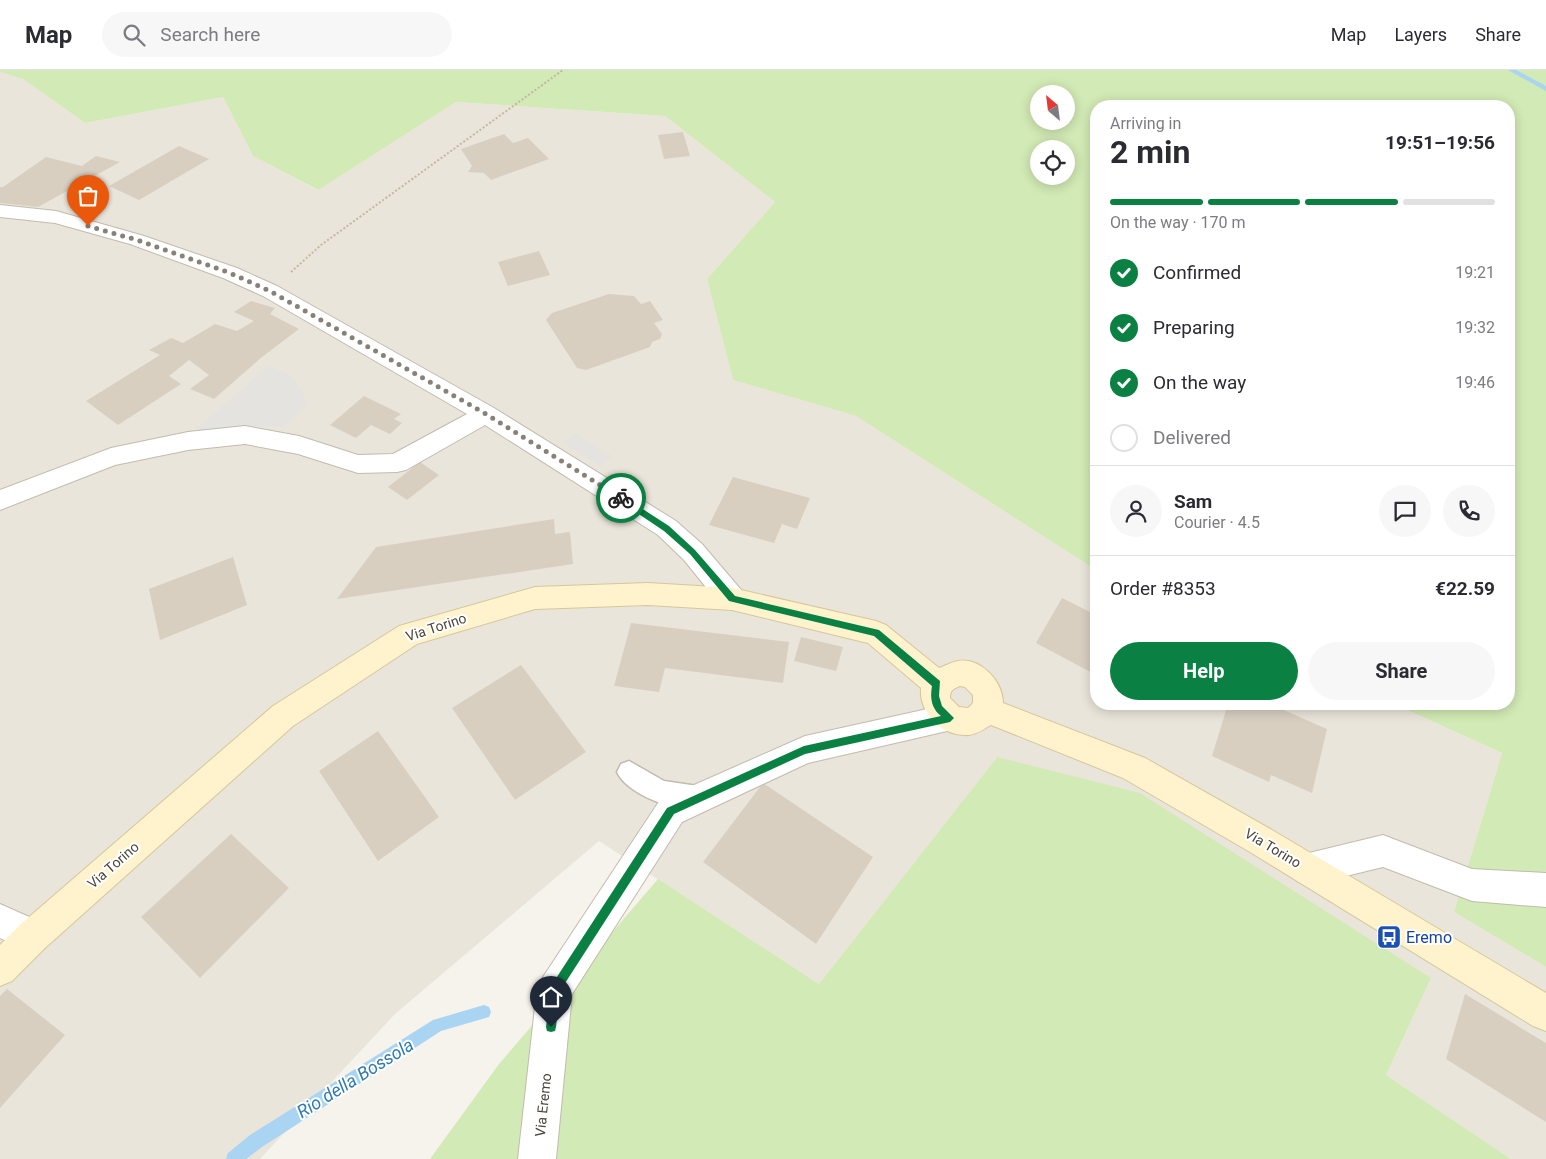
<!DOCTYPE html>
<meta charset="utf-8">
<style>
:root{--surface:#fff;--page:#f7f7f7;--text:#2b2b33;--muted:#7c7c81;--line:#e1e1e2;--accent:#0b8043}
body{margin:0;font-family:Roboto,sans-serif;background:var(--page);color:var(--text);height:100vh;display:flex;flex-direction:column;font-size:19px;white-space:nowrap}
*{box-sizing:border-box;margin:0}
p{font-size:16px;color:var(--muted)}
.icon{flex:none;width:28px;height:28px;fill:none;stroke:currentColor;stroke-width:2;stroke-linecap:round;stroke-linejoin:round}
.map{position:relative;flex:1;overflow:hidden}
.side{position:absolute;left:1090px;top:30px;width:425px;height:610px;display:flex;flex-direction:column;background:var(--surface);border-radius:20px;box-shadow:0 2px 12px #0003}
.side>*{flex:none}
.needle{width:32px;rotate:332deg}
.controls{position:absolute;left:1030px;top:15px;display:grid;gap:10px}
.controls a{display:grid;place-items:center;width:45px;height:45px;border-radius:50%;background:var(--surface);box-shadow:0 2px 12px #0003;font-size:25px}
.pin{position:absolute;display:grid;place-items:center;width:42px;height:42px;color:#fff;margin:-51px -21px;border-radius:50% 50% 50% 0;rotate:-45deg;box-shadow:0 0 5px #0007}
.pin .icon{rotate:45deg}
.courier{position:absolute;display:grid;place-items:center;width:50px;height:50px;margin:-25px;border:4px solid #0b8043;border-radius:50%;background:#fff;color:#222;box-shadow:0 1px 6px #0007}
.overview em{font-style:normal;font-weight:700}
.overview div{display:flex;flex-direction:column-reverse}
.overview{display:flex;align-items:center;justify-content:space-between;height:85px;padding:0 20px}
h1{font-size:32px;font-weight:700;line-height:38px}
.bar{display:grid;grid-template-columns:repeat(4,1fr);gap:8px 5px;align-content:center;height:60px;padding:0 20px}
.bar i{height:6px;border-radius:4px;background:var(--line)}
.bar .selected{background:var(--accent)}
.bar p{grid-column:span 4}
.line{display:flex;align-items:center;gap:12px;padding:0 20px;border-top:1px solid var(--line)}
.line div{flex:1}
.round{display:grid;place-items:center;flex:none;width:52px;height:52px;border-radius:26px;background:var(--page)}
ol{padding:0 20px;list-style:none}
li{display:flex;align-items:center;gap:15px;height:55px}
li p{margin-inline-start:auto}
li .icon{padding:5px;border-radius:50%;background:var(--accent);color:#fff;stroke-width:4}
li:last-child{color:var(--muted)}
li i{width:28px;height:28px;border:2px solid var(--line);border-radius:50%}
.cta{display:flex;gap:10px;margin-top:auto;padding:10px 20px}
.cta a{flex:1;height:58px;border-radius:30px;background:var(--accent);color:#fff;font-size:20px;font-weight:700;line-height:58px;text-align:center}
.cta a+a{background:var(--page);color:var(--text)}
header{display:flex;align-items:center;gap:30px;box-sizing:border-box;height:70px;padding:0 25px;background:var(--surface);border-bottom:1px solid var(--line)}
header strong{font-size:24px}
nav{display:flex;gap:28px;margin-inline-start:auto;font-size:18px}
.search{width:350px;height:45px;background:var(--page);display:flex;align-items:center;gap:12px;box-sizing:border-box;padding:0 18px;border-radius:28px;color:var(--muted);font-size:19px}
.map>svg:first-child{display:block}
.residential{fill:#eae5da}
.green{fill:#d2eab5;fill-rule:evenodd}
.parking{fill:#e5e3e0}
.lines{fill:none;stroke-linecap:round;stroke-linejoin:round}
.stream{fill:#a9d4f2;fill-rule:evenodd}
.building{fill:#d8cfc1}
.service-casing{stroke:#c2bbae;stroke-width:3}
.minor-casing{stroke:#c2bbae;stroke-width:2}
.tertiary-casing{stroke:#c2bbae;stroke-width:2}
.secondary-casing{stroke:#d6c79b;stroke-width:2}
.path{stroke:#c4b79f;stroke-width:2;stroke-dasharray:2 2;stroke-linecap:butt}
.service{fill:#fff;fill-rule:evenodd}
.minor{fill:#fff;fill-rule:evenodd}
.tertiary{fill:#fff;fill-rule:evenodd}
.secondary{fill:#fff3cd;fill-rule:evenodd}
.route{fill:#0b8043}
.done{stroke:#878178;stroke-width:5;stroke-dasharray:0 9}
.labels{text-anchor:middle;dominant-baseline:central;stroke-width:4;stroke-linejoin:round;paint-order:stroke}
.street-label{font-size:14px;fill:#4b4439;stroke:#fff}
.near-transit-label{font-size:16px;fill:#164399;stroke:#fff;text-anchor:start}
.near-water-label{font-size:18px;font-style:italic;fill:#2e7ab2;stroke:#fff}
</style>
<header>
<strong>Map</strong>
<div class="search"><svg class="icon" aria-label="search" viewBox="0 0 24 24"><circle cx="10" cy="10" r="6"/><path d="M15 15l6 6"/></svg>Search here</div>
<nav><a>Map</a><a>Layers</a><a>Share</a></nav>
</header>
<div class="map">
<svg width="1546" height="1089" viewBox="0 0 1546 1089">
<rect width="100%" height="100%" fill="#f6f3ec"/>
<!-- residential -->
<polygon class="residential" points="0,2 23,9 85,53 223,27 253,86 317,120 456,32 665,46 775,132 707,209 733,310 856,346 1096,500 1096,634 1394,634 1502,683 1454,842 1546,897 1546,1089 1511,1089 1386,1005 1431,908 997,687 819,914 599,771 395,944 260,1089 0,1089"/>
<!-- green -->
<g class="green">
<path d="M0,0H1546V897L1454,842L1502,683L1394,634H1509V36H1096V500L856,346L733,310L707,209L775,132L665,46L456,32L318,120L253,86L223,27L85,53L23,9L0,2ZM1039,24H1066V51H1039ZM1039,79H1066V106H1039Z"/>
<polygon points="997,687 1140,723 1431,908 1386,1005 1511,1089 430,1089 499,994 658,809 819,914"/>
</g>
<!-- parking -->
<g class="parking">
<polygon points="268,296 288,304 302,320 307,334 284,357 249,356 194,361"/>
<polygon points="575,363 612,386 600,396 563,373"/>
</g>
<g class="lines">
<!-- stream -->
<g class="stream">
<polygon points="1508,0 1516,0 1546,16 1546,21"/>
<polygon points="484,935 489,937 491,942 489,947 441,961 262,1077 246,1089 226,1089 228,1083 250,1065 433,950"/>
</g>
</g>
<!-- building -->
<g class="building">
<polygon points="683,62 690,86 664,89 658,65"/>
<polygon points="504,64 513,73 528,68 549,89 491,110 484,103 468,102 472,96 461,79"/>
<polygon points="179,76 209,89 139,130 109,116"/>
<polygon points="96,86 120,92 38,137 0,133 0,117 3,117 46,87 82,96"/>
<polygon points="539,181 550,205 508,216 498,192"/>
<polygon points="609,224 634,226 641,234 650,231 663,250 654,253 662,264 660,269 652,272 650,277 586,300 577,298 546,250 552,243"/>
<polygon points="251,231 275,238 270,244 299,259 262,287 214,329 190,319 209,305 189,290 169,306 181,314 118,355 86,331 160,285 149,280 171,268 183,273 215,254 237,261 254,251 234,242"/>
<polygon points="364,326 401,344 394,349 402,353 390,364 371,355 356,368 330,355"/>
<polygon points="420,392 439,405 407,430 388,417"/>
<polygon points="733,407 810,428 797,459 782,454 774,473 709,455"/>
<polygon points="554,449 555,464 570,462 573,494 337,529 376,477"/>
<polygon points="233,487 247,535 160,570 149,519"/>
<polygon points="1062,528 1096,545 1096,605 1036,573"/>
<polygon points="631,553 789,572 783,613 665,598 659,622 614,616"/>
<polygon points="801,567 843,577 836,601 794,591"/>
<polygon points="521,595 586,682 515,730 452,638"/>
<polygon points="1228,634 1270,634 1327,659 1312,723 1271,705 1269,712 1212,686"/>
<polygon points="378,661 439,747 378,791 319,701"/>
<polygon points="763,713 873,787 816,874 703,792"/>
<polygon points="231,764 289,818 200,908 141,847"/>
<polygon points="7,919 65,965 0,1038 0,926"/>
<polygon points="1465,924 1546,973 1546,1052 1446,989"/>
</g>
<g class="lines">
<defs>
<path id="service" d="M629,691L664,711L698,716L707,720L710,728L707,736C683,746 628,726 617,702L621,694Z"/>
<g id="minor">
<polygon points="0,135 56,141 144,166 237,198 277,216 494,338 676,451 702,474 742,521 746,529 742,537 732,540 722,537 684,490 658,465 485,355 406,400 397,402 358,403 298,384 245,374 188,380 115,395 0,440 0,420 111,378 188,362 245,356 299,366 358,385 393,384 467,344 263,226 223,208 130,174 55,153 0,147"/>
<polygon points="1383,765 1472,799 1546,803 1546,837 1472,831 1383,797 1309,815 1297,811 1293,799 1297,787 1309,783"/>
<polygon points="0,834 45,854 50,866 45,878 33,883 0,868"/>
</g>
<polygon id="tertiary" points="950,634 960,638 965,648 960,658 808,693 682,752 572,924 556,1089 518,1089 537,919 543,907 660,730 805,666"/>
<path id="secondary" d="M648,513L732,518L876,551L886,555L939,598C945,596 951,592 958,591C980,587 1003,611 1003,633L1145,688L1272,760L1546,923V961L1533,956L1250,782L1123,708L991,655C984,659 977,664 969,665C943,667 919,644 921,618L868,573L732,540L648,535L535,539L417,574L293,656L45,878L12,911L0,916V875L21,854L273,636L399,556L535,517ZM960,616L965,617L973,625V633L968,638L959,637L950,628C950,620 953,619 960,616Z"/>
</defs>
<!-- service casing -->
<use href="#service" class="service-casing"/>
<!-- minor casing -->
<use href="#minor" class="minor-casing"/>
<!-- tertiary casing -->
<use href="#tertiary" class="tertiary-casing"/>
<!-- secondary casing -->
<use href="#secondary" class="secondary-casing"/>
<!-- path -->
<polyline class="path" points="291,202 321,175 563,0"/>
<!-- service -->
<use href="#service" class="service"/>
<!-- minor -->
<use href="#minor" class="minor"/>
<!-- tertiary -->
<use href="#tertiary" class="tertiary"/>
<!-- secondary -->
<use href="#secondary" class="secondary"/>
</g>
<!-- route -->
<path class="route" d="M621,425L669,456L695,480L735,526L879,560L940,611L939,626L942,636L954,648L950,652L805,684L674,744L560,921L556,957L555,961L551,962L547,961L546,957L551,916L667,738L804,676L941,646C931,638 930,627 932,616L874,566L729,531L690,484L664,461L618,430L617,428Z"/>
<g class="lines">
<!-- done -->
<polyline class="done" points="88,156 137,170 230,203 270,221 486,344 621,428"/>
</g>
<!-- icons -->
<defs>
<symbol id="bus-square" viewBox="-11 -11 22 22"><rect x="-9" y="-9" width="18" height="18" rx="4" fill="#1a4fb4" stroke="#fff"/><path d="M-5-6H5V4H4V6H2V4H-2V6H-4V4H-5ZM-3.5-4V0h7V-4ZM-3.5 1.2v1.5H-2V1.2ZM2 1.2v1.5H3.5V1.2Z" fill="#fff"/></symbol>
</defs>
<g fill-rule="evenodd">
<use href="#bus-square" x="1375" y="853" width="28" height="28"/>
</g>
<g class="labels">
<!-- street labels -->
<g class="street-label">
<text transform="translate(436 557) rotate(-18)">Via Torino</text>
<text transform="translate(1273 778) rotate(31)">Via Torino</text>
<text transform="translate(113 795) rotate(-41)">Via Torino</text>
<text transform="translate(543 1035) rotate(-84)">Via Eremo</text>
</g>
<!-- near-transit labels -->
<g class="near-transit-label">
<text x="1406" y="867">Eremo</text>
</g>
<!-- near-water labels -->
<g class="near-water-label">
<text transform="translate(355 1008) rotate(-32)">Rio della Bossola</text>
</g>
</g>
</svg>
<div class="controls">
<a><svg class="needle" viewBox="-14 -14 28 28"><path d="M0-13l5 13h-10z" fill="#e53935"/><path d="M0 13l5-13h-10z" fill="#7c7c81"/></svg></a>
<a><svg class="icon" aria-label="locate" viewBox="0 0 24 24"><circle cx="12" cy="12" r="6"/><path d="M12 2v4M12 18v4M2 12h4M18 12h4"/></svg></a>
</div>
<div class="pin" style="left:88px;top:156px;background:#ea580c"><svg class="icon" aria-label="bag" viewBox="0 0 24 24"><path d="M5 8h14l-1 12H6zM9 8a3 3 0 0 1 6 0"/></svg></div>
<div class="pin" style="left:551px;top:957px;background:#1f2937"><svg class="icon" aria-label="home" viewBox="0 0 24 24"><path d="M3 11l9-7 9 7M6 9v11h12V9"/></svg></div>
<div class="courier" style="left:621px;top:428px"><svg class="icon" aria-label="bike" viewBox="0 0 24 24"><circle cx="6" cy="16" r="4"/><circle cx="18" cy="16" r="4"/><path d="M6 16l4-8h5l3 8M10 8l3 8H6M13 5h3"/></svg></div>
<section class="side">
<div class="overview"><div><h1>2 min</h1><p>Arriving in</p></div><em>19:51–19:56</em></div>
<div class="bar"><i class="selected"></i><i class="selected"></i><i class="selected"></i><i></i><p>On the way · 170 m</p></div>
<ol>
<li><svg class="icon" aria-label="check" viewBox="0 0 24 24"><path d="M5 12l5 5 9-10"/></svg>Confirmed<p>19:21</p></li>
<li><svg class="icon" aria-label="check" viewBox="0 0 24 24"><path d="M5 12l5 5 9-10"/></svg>Preparing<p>19:32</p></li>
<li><svg class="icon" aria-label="check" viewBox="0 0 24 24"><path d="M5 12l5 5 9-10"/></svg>On the way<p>19:46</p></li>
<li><i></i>Delivered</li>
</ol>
<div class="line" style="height:90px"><a class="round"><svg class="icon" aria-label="person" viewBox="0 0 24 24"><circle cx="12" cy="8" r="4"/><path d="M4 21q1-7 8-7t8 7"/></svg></a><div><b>Sam</b><p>Courier · 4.5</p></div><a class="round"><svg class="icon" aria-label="chat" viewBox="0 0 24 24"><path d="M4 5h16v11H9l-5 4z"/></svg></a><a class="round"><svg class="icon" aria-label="phone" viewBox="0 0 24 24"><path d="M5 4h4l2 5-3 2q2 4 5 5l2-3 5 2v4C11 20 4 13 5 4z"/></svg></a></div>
<div class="line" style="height:65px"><div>Order #8353</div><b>€22.59</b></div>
<div class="cta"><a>Help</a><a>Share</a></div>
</section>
</div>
